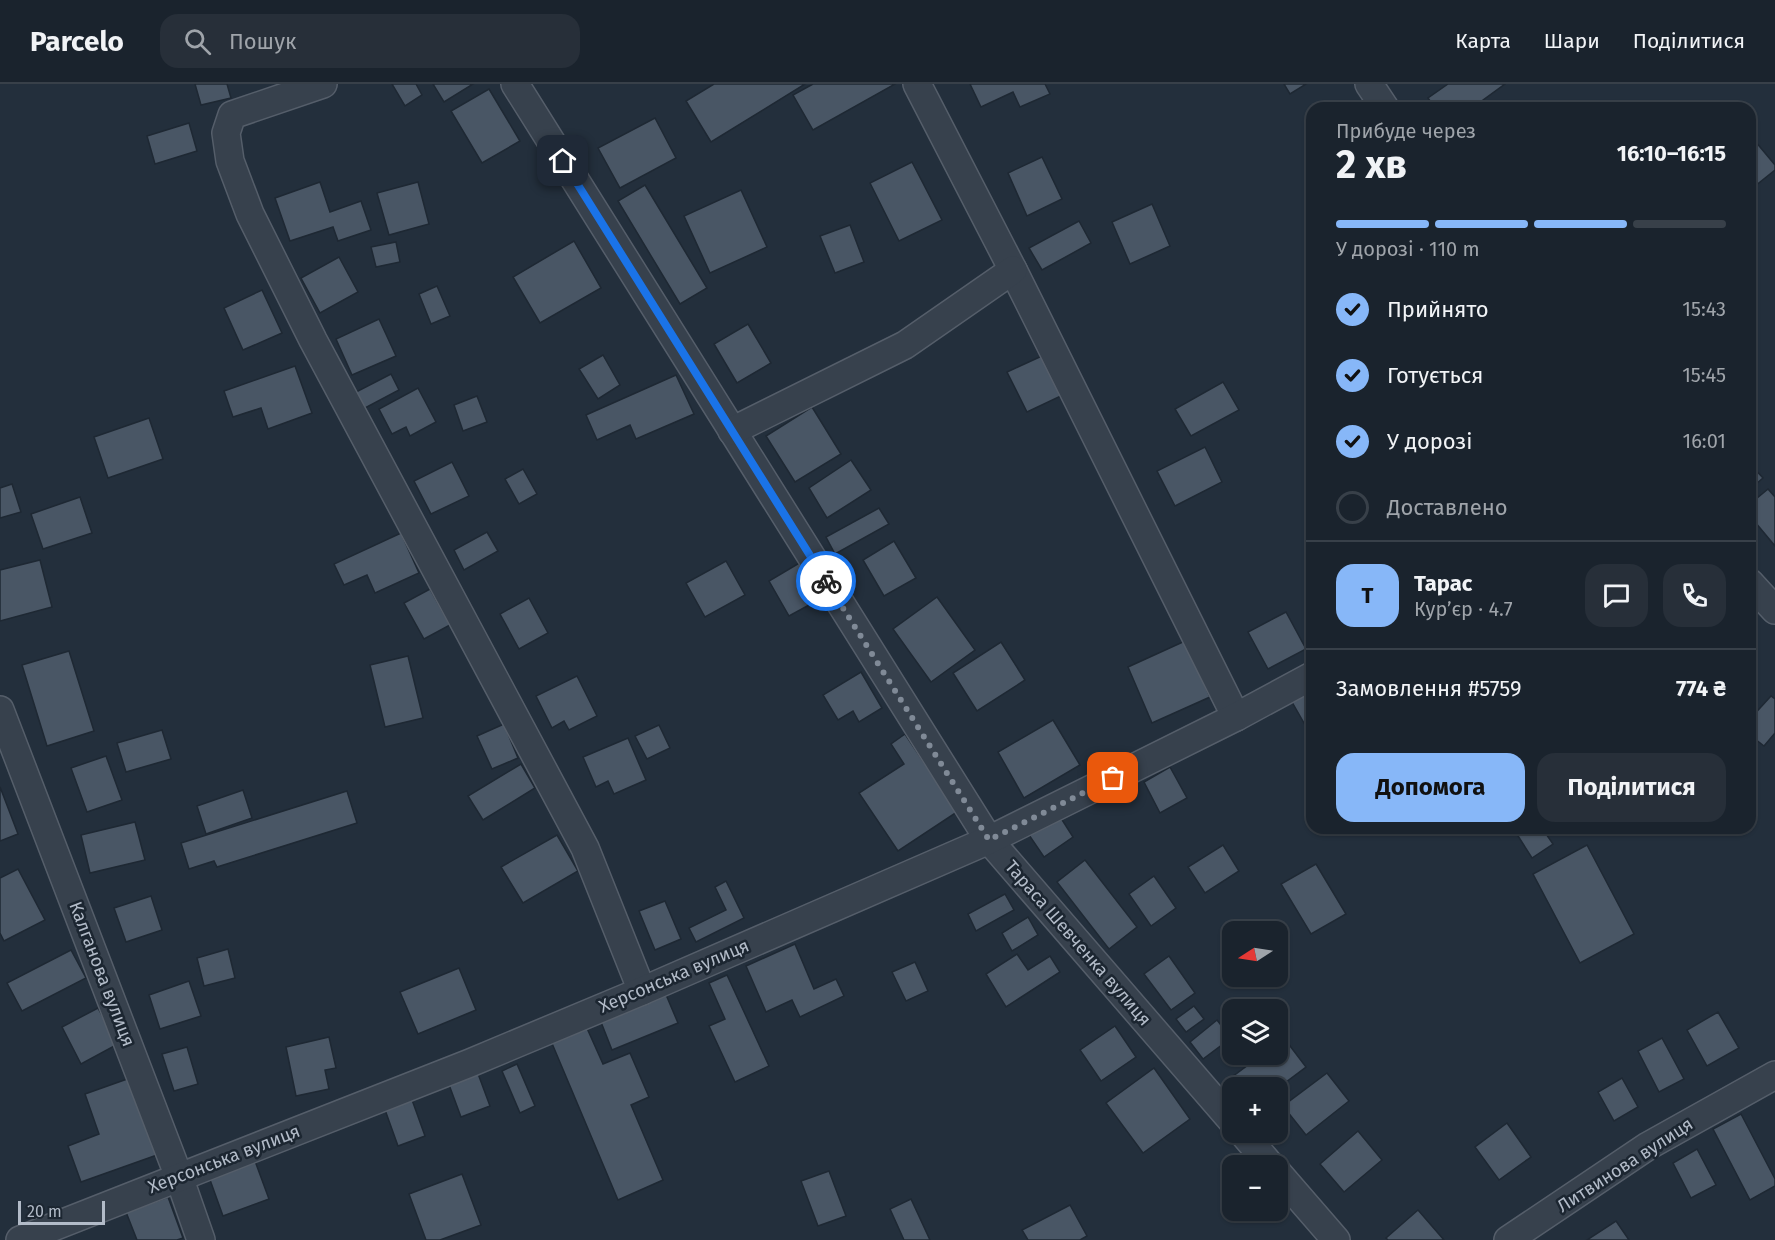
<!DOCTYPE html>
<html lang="uk">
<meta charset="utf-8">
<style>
:root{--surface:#1a232d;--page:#272f39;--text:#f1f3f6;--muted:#9fa4aa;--line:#384049;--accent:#87b7f8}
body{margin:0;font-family:"Fira Sans",sans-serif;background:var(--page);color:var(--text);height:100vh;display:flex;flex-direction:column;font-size:22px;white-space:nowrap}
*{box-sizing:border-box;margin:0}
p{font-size:20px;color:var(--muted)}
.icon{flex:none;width:33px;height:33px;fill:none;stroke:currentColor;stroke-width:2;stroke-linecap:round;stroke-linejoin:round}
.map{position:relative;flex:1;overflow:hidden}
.sheet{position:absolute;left:1306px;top:18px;width:450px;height:732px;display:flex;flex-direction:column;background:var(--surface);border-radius:18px;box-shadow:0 2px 4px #0004,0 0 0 2px var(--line)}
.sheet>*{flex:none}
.needle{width:39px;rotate:258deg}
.controls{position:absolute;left:1222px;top:837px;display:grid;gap:12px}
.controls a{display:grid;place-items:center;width:66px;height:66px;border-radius:12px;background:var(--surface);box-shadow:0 2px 4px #0004,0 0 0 2px var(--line);font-size:30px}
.scale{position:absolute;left:18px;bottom:15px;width:87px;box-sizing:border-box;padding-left:6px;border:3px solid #b2bbc8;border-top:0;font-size:16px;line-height:21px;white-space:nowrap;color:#b2bbc8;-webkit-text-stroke:4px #1c2631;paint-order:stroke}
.pin{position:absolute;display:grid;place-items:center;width:51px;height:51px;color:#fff;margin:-26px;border-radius:12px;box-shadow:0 3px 9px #0006}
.courier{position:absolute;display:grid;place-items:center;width:60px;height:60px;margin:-30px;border:4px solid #1a73e8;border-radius:50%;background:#fff;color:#222;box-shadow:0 2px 8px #0007}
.head em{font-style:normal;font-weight:700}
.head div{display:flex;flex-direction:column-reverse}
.head{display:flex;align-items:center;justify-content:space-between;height:102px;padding:0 30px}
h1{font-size:39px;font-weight:700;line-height:45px}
.bar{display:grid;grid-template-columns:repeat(4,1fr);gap:9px 6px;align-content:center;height:72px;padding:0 30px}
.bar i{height:8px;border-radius:4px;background:var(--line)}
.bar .selected{background:var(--accent)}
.bar p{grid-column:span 4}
.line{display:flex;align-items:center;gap:15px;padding:0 30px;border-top:2px solid var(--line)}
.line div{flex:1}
.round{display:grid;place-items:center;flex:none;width:63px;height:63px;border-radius:18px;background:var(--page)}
ol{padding:0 30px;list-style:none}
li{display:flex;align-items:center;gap:18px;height:66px}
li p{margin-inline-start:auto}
li .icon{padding:6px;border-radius:50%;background:var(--accent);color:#111;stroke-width:4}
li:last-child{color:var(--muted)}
li i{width:33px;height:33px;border:3px solid var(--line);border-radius:50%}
.action{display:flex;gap:12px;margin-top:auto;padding:12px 30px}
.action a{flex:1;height:69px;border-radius:18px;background:var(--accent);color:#111;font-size:24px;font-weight:700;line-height:69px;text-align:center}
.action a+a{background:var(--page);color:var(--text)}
header{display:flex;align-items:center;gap:36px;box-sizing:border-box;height:84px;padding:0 30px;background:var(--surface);border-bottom:2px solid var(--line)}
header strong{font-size:28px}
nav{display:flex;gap:33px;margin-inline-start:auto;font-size:21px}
.search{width:420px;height:54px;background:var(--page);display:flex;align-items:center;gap:15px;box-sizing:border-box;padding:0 21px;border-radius:18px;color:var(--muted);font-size:22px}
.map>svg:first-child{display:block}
.building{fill:#495665;stroke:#1e2833;stroke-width:1.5}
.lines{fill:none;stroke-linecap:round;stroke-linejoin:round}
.street-casing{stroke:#555e6a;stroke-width:30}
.street{stroke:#37414d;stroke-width:27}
.done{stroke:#808a97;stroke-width:6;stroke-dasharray:0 10.8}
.route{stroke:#1a73e8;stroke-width:8}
.labels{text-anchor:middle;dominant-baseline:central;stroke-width:5;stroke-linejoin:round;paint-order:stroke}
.street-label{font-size:18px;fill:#b2bbc8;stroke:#1c2631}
</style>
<header>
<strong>Parcelo</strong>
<div class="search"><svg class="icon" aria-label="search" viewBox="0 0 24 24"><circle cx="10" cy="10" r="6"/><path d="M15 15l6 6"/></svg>Пошук</div>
<nav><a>Карта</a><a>Шари</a><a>Поділитися</a></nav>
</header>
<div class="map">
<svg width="1775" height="1156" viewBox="0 0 1775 1156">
<rect width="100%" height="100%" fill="#232f3c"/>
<!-- building -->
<g class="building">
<polygon points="195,0 227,0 231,14 201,21"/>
<polygon points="392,0 416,0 422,11 405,22"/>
<polygon points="433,0 473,0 444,18"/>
<polygon points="714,0 805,0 711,58 686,17"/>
<polygon points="813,0 895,0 813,46 793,11"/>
<polygon points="970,0 1045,0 1050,10 1020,23 1013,8 981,23"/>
<polygon points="1284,0 1306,0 1290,10"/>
<polygon points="1448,0 1505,0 1472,24 1435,24 1428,14"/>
<polygon points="489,5 520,57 482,79 451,27"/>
<polygon points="655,34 676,74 620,104 598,64"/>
<polygon points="189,39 197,67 155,80 147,52"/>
<polygon points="1750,51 1775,81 1775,86 1750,106"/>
<polygon points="1042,73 1062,115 1027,132 1008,89"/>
<polygon points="912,78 942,136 899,157 870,99"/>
<polygon points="320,98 330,128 361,117 371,146 338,157 333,143 290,157 275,114"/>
<polygon points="418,98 429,140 389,151 377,109"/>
<polygon points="645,101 707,204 680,220 618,117"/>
<polygon points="741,106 767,163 710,189 684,132"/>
<polygon points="1152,120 1170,162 1130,180 1112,138"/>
<polygon points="1079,137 1091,159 1042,186 1029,164"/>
<polygon points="850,141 864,178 835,189 820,152"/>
<polygon points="574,157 601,204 540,239 513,193"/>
<polygon points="396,158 400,178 376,183 371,163"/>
<polygon points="339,173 358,208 320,229 301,194"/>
<polygon points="437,202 450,232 431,240 419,210"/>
<polygon points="262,206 282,249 243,266 224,224"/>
<polygon points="379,235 396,272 352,291 336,255"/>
<polygon points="748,240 771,279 737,299 714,260"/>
<polygon points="603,271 620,301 598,315 579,285"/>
<polygon points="1044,271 1063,311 1027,328 1007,288"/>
<polygon points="295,282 312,329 268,345 261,324 233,333 224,307"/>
<polygon points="391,290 399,306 365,324 356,308"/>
<polygon points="676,291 694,330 636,355 630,341 597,356 586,331"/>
<polygon points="1223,298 1239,326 1191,352 1175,325"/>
<polygon points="418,304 436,338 410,352 406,343 392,350 379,325"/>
<polygon points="477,312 487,338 463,347 454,321"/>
<polygon points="812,323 841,370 795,398 766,352"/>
<polygon points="149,334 163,375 108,394 94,353"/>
<polygon points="1205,363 1222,398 1175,422 1157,387"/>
<polygon points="851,376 871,406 827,434 809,404"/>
<polygon points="452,378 469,412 431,430 414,397"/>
<polygon points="1750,380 1763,394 1750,405"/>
<polygon points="523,385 537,410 519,420 505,395"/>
<polygon points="12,400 21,428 0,434 0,404"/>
<polygon points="1768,405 1775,413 1775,462 1750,432 1750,420"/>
<polygon points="80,413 92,449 43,465 31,430"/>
<polygon points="879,424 889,440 835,470 826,453"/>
<polygon points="487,448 498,467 464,486 454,466"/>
<polygon points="401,449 419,489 375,509 367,491 344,501 334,480"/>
<polygon points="894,457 916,494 884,512 863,476"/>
<polygon points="40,476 52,523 0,537 0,486"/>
<polygon points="726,477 745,511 705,533 686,499"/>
<polygon points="801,478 822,514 789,532 769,497"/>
<polygon points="430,505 450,541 424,555 404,519"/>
<polygon points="937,513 975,566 931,598 893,545"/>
<polygon points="529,514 548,549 519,565 500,530"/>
<polygon points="1286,528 1306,565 1268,585 1248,548"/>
<polygon points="1185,557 1210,613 1152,639 1128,583"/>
<polygon points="1001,558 1025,596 977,627 953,589"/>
<polygon points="69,567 94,647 47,662 22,581"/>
<polygon points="408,572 423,634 385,643 370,581"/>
<polygon points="861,588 882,624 859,638 853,627 838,636 823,611"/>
<polygon points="577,592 597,632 569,646 564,637 552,644 536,612"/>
<polygon points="1312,607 1312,653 1292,618"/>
<polygon points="1771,612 1775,615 1775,649 1764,662 1750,651 1750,635"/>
<polygon points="1053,636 1080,681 1024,714 998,668"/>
<polygon points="504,640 518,674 492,685 477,652"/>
<polygon points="659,641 670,664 647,675 635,652"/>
<polygon points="162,646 171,675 126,688 117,659"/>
<polygon points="905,650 957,728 898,767 859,709 904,680 891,660"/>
<polygon points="628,654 646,696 614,710 608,697 596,703 583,673"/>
<polygon points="106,672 122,716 87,728 71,684"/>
<polygon points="521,680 535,704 483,736 468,712"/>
<polygon points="1170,683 1187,714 1160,729 1144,698"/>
<polygon points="0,703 18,750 0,757"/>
<polygon points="243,706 252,734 206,750 197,722"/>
<polygon points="347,707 357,739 217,783 214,777 189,785 181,759"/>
<polygon points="1059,731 1073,753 1044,773 1029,751"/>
<polygon points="135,738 145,776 90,789 81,751"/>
<polygon points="1513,744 1542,744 1553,760 1532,774"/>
<polygon points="557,751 578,787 523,819 501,783"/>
<polygon points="1223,761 1239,787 1205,809 1188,783"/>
<polygon points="1587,761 1634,850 1580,879 1533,790"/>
<polygon points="1085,776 1137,843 1109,865 1057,798"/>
<polygon points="1316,780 1346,830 1311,850 1281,800"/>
<polygon points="18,785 45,836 4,857 0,849 0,794"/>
<polygon points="1154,792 1176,824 1151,842 1129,810"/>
<polygon points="726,797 744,834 696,858 689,844 726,826 715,803"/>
<polygon points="1005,810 1014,826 976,847 968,830"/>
<polygon points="151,812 162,846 126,858 114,824"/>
<polygon points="665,817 681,855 655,866 639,827"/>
<polygon points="1028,833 1038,851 1012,867 1002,849"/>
<polygon points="795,860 814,905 836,895 844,912 800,933 792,916 766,928 746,882"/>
<polygon points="228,865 235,894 204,902 197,874"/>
<polygon points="71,866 86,894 22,927 7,899"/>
<polygon points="1017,870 1028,886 1050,872 1060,888 1006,923 986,890"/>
<polygon points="1169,872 1195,909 1171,926 1144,890"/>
<polygon points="915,878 928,907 906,917 892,888"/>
<polygon points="459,884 476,926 418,950 400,908"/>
<polygon points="727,891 769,982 735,998 709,942 725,935 709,899"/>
<polygon points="189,897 201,932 160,945 149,911"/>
<polygon points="664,906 678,939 612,966 599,933"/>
<polygon points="1194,922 1204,935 1186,948 1176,935"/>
<polygon points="98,924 118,960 81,980 62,943"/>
<polygon points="1718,928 1739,964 1707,982 1687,946"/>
<polygon points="1217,936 1231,954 1203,975 1190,958"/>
<polygon points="586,942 603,980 630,969 649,1013 631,1021 663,1096 618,1116 551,957"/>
<polygon points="1115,942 1136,973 1101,997 1080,966"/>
<polygon points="329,953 336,984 325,986 329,1005 296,1012 286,963"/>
<polygon points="1284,954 1306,983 1278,1004 1240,1004 1232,993 1263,970 1278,970 1278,959"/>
<polygon points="1662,954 1684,995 1659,1008 1638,967"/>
<polygon points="187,963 198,1000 174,1007 162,970"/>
<polygon points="517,980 535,1022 520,1029 502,987"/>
<polygon points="1154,984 1190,1035 1143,1069 1106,1019"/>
<polygon points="477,987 490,1022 461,1033 448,998"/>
<polygon points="1327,989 1349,1017 1306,1051 1283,1022"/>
<polygon points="130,994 157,1071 81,1098 68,1062 99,1050 85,1010"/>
<polygon points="1622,994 1638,1023 1614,1037 1598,1008"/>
<polygon points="411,1013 425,1052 398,1062 384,1023"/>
<polygon points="1741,1030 1775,1095 1775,1102 1750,1116 1713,1045"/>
<polygon points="1507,1039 1531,1073 1499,1096 1475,1063"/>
<polygon points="1358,1047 1382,1076 1344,1108 1320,1080"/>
<polygon points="1697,1065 1716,1101 1691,1114 1673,1079"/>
<polygon points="255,1077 269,1115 223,1132 209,1093"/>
<polygon points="829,1087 846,1132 818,1142 801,1097"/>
<polygon points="462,1090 481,1141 440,1156 426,1156 409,1110"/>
<polygon points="168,1113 183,1154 177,1156 137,1156 126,1128"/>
<polygon points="911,1115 930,1156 904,1156 890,1125"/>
<polygon points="1070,1121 1087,1152 1080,1156 1028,1156 1022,1146"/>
<polygon points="1418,1126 1444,1156 1388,1156 1386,1154"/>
<polygon points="1616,1137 1629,1156 1587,1156"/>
</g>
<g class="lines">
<defs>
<g id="street">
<polyline points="323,0 232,31 226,49 230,77 250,130 313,256 585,764 642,907"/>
<polyline points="515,0 989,756 1233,1038"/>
<polyline points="917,0 1013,186 1236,633"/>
<polyline points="1369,0 1385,24"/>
<polyline points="732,347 905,261 1013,186"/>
<polyline points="1750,499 1775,526"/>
<polyline points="0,626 179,1093 201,1156"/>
<polyline points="1242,1048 1271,1082"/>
<polyline points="1278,1089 1336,1156"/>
<polyline points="20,1156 470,979 642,907 989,756 1236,633 1312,592"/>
<polyline points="1508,1156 1648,1062 1775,991"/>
</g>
</defs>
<!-- street casing -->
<use href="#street" class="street-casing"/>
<!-- street -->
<use href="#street" class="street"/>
</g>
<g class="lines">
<!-- done -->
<polyline class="done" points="826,497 989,756 1113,694"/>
<!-- route -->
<polyline class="route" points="563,77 826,497"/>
</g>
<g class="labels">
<!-- street labels -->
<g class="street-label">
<text transform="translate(1078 859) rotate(49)">Тараса Шевченка вулиця</text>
<text transform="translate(102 890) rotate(69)">Калганова вулиця</text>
<text transform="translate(674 892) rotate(-23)">Херсонська вулиця</text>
<text transform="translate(224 1075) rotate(-21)">Херсонська вулиця</text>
<text transform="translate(1625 1081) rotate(-33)">Литвинова вулиця</text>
</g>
</g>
</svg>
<div class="controls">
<a><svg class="needle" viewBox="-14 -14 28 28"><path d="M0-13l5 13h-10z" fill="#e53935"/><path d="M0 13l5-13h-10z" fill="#9fa4aa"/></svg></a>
<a><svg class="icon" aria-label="layers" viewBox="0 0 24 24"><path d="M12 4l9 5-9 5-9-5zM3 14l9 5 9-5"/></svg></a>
<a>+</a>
<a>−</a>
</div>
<div class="scale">20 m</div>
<div class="pin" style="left:1113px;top:694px;background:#ea580c"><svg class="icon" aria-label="bag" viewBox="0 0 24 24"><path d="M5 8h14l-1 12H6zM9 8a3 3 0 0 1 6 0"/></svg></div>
<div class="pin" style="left:563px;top:77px;background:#1f2937"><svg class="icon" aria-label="home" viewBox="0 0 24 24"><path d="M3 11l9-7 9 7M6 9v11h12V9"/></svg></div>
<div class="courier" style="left:826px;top:497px"><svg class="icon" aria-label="bike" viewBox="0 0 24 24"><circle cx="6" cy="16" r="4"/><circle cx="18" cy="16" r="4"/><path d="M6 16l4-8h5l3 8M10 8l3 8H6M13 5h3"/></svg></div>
<section class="sheet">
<div class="head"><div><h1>2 хв</h1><p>Прибуде через</p></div><em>16:10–16:15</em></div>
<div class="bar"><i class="selected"></i><i class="selected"></i><i class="selected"></i><i></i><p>У дорозі · 110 m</p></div>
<ol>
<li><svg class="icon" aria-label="check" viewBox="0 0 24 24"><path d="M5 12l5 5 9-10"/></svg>Прийнято<p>15:43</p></li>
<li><svg class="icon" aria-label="check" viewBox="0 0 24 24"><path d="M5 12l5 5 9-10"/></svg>Готується<p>15:45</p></li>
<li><svg class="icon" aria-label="check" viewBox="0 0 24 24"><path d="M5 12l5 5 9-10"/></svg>У дорозі<p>16:01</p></li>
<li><i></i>Доставлено</li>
</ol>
<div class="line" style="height:108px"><b class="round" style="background:var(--accent);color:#111">Т</b><div><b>Тарас</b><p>Кур’єр · 4.7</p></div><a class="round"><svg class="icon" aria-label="chat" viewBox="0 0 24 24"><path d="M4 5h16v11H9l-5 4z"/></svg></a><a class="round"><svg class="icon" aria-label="phone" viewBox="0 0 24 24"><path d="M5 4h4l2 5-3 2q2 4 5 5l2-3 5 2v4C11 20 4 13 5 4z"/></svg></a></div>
<div class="line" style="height:78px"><div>Замовлення #5759</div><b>774 ₴</b></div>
<div class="action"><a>Допомога</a><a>Поділитися</a></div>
</section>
</div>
